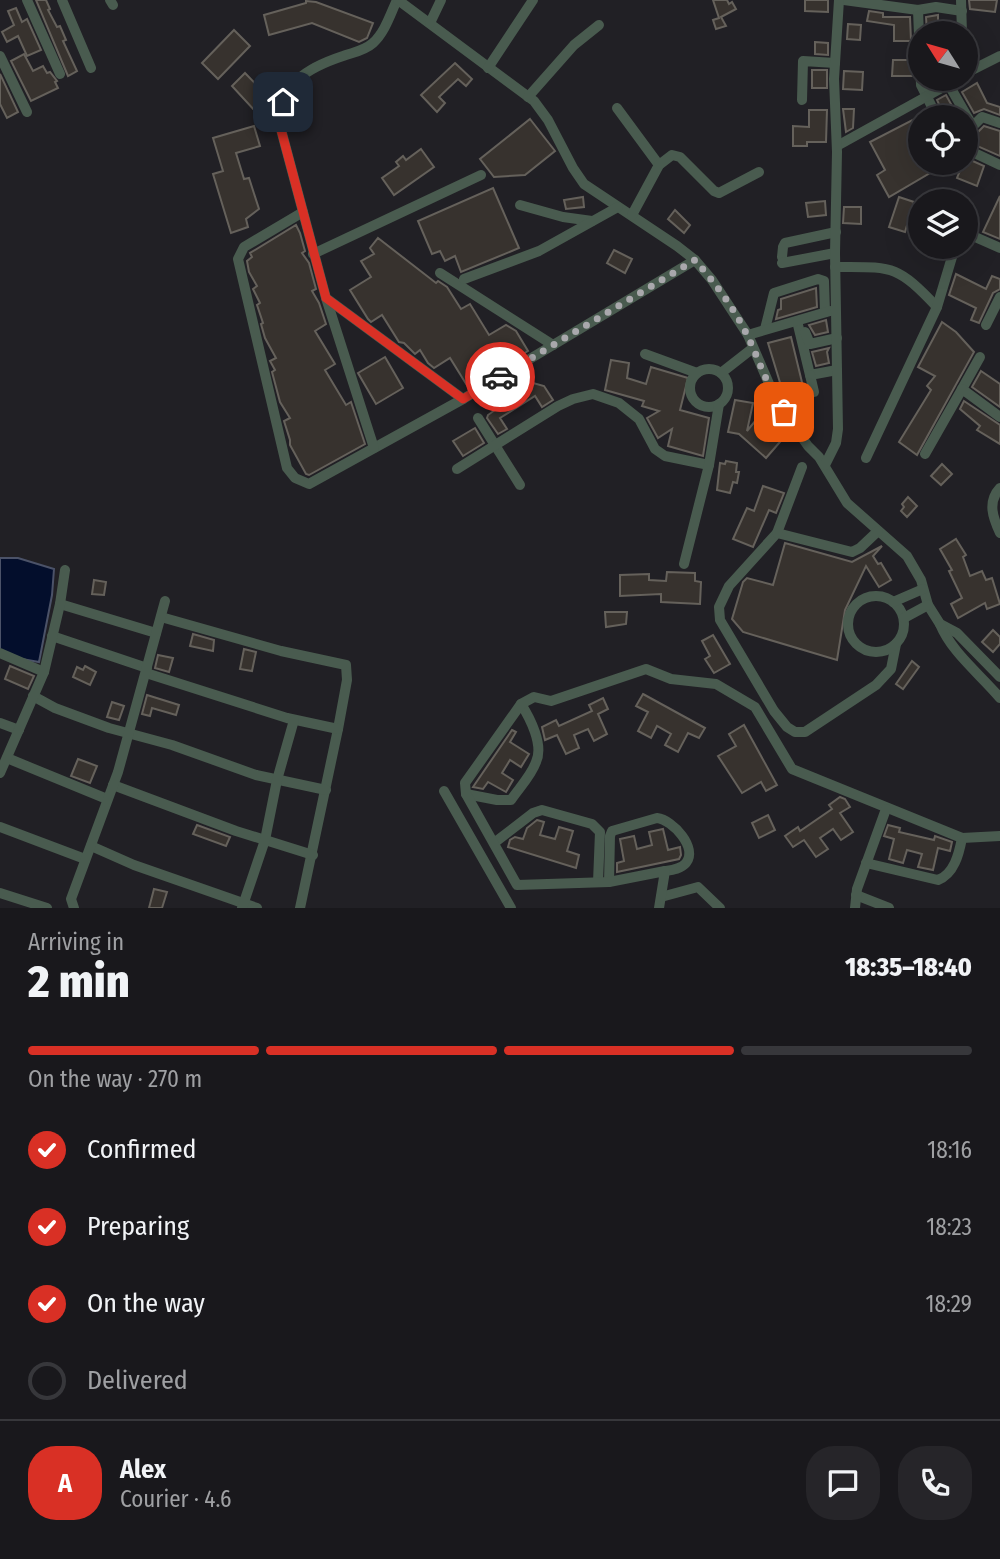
<!DOCTYPE html>
<meta charset="utf-8">
<style>
:root{--surface:#19181c;--page:#262529;--text:#f1f3f6;--muted:#9fa0a3;--line:#37373b;--accent:#d93025}
body{margin:0;font-family:"Fira Sans Condensed",sans-serif;background:var(--page);color:var(--text);height:100vh;display:flex;flex-direction:column;font-size:26px;white-space:nowrap}
*{box-sizing:border-box;margin:0}
p{font-size:23px;color:var(--muted)}
.icon{flex:none;width:38px;height:38px;fill:none;stroke:currentColor;stroke-width:2;stroke-linecap:round;stroke-linejoin:round}
.map{position:relative;height:908px;overflow:hidden}
.drawer{display:flex;flex-direction:column;background:var(--surface);flex:1}
.drawer>*{flex:none}
.needle{width:46px;rotate:307deg}
.buttons{position:absolute;left:908px;top:21px;display:grid;gap:14px}
.buttons a{display:grid;place-items:center;width:70px;height:70px;border-radius:50%;background:var(--surface);box-shadow:0 7px 28px #0002,0 0 0 2px var(--line);font-size:35px}
.pin{position:absolute;display:grid;place-items:center;width:60px;height:60px;color:#fff;margin:-30px;border-radius:14px;box-shadow:0 4px 10px #0006}
.courier{position:absolute;display:grid;place-items:center;width:70px;height:70px;margin:-35px;border:5px solid #d93025;border-radius:50%;background:#fff;color:#222;box-shadow:0 2px 9px #0007}
.overview em{font-style:normal;font-weight:800}
.overview div{display:flex;flex-direction:column-reverse}
.overview{display:flex;align-items:center;justify-content:space-between;height:119px;padding:0 28px}
h1{font-size:46px;font-weight:800;line-height:52px}
.bar{display:grid;grid-template-columns:repeat(4,1fr);gap:10px 7px;align-content:center;height:84px;padding:0 28px}
.bar i{height:9px;border-radius:5px;background:var(--line)}
.bar .on{background:var(--accent)}
.bar p{grid-column:span 4}
.line{display:flex;align-items:center;gap:18px;padding:0 28px;border-top:2px solid var(--line)}
.line div{flex:1}
.round{display:grid;place-items:center;flex:none;width:74px;height:74px;border-radius:28px;background:var(--page)}
ol{padding:0 28px;list-style:none}
li{display:flex;align-items:center;gap:21px;height:77px}
li p{margin-inline-start:auto}
li .icon{padding:7px;border-radius:50%;background:var(--accent);color:#fff;stroke-width:4}
li:last-child{color:var(--muted)}
li i{width:38px;height:38px;border:4px solid var(--line);border-radius:50%}
.map>svg:first-child{display:block}
.water{fill:#030e2c;stroke:#4b5268;stroke-width:2}
.building{fill:#37322e;stroke:#65615b;stroke-width:2}
.lines{fill:none;stroke-linecap:round;stroke-linejoin:round}
.minor{stroke:#495b4f;stroke-width:10}
.done{stroke:#a9a8ac;stroke-width:7;stroke-dasharray:0 12.6}
.route{stroke:#d93025;stroke-width:9}
</style>
<div class="map">
<svg width="1000" height="908" viewBox="0 0 1000 908">
<rect width="100%" height="100%" fill="#212025"/>
<!-- water -->
<polygon class="water" points="0,558 18,558 54,569 52,595 39,662 22,659 0,650"/>
<!-- building -->
<g class="building">
<polygon points="36,0 46,0 50,9 48,10 57,27 60,26 66,40 63,41 77,71 68,76"/>
<polygon points="713,0 727,0 729,4 732,2 736,9 721,17 726,26 716,29 713,20 719,18"/>
<polygon points="805,0 828,0 828,12 805,11"/>
<polygon points="969,0 997,0 995,12 970,9"/>
<polygon points="306,1 316,2 373,23 367,38 359,42 312,23 269,35 264,15 306,3"/>
<polygon points="16,8 22,22 27,19 41,50 27,56 18,36 7,42 2,32 14,25 8,11"/>
<polygon points="869,11 883,13 883,17 910,17 911,41 894,41 894,25 867,21"/>
<polygon points="938,15 938,33 927,33 926,17"/>
<polygon points="848,24 861,25 860,40 847,39"/>
<polygon points="234,30 250,46 218,79 202,63"/>
<polygon points="815,42 828,43 828,55 815,54"/>
<polygon points="24,54 33,71 43,66 47,73 50,72 57,81 55,82 58,88 31,101 11,61"/>
<polygon points="893,60 912,60 913,76 892,76"/>
<polygon points="455,63 472,79 466,86 458,79 439,97 445,103 437,112 421,95"/>
<rect x="812" y="70" width="15" height="18"/>
<polygon points="844,71 863,72 862,90 843,89"/>
<polygon points="245,73 271,100 257,113 232,86"/>
<polygon points="0,74 18,112 7,118 0,104"/>
<polygon points="977,83 987,103 1000,107 1000,115 984,109 974,113 962,92"/>
<polygon points="946,95 958,117 945,117 937,100"/>
<polygon points="843,109 854,109 853,128 846,132"/>
<polygon points="809,110 827,110 826,142 807,142 807,146 793,146 793,126 809,127"/>
<polygon points="926,113 928,117 920,117 920,163 947,163 889,197 877,175 885,170 870,142"/>
<polygon points="530,119 555,151 525,175 494,177 480,159"/>
<polygon points="254,126 260,146 236,153 244,179 249,178 259,209 246,219 248,227 231,233 213,174 223,171 213,138"/>
<polygon points="984,126 1000,131 1000,156 968,142"/>
<polygon points="421,149 434,167 394,195 382,178 399,166 396,162 403,156 406,160"/>
<polygon points="966,158 984,166 977,186 957,178 963,163 966,163"/>
<polygon points="493,188 519,248 461,272 455,256 445,261 440,251 432,254 418,221"/>
<polygon points="1000,196 1000,239 983,232"/>
<polygon points="583,197 584,207 566,209 564,200"/>
<polygon points="899,197 914,202 905,232 889,227"/>
<polygon points="825,201 826,215 808,217 806,203"/>
<polygon points="844,207 861,207 861,224 843,223"/>
<polygon points="675,210 690,225 684,233 668,219"/>
<polygon points="296,225 300,233 305,251 302,253 309,263 316,289 312,291 319,303 326,324 315,331 335,364 325,370 346,405 351,402 365,444 309,475 306,474 290,445 290,440 284,421 290,418 280,402 272,372 275,370 270,361 276,358 265,338 261,324 263,323 257,305 260,303 253,289 257,286 249,272 247,261 252,257 250,253"/>
<polygon points="378,238 436,283 438,281 447,287 461,309 470,304 489,335 506,325 516,331 528,351 468,387 450,358 434,368 428,363 420,350 415,354 404,343 399,342 382,315 371,322 368,319 350,290 371,277 361,261 374,254 370,248"/>
<polygon points="614,250 632,259 625,273 607,263"/>
<polygon points="956,274 986,289 992,276 1000,279 1000,289 993,293 979,323 971,320 976,308 949,295"/>
<polygon points="816,288 817,307 776,319 778,310 781,309 781,299"/>
<polygon points="826,320 828,332 815,335 809,325"/>
<polygon points="942,322 956,332 974,352 917,455 899,442 931,390 927,386 935,376 918,367"/>
<polygon points="791,337 808,407 793,411 785,399 768,343"/>
<polygon points="829,348 827,352 829,363 816,366 812,352"/>
<polygon points="385,357 403,388 376,404 358,373"/>
<polygon points="611,360 629,363 627,378 646,384 651,367 688,378 680,410 709,418 703,456 668,446 672,429 658,438 647,418 659,411 642,406 644,401 605,390"/>
<polygon points="981,371 1000,384 1000,407 972,387"/>
<polygon points="533,383 544,386 553,400 542,407 535,396 500,418 507,429 498,434 487,418 488,415 495,410 497,404"/>
<polygon points="735,400 753,403 747,431 761,414 786,435 766,458 739,434 728,432"/>
<polygon points="964,401 1000,425 1000,444 977,430 980,426 960,409"/>
<polygon points="475,428 484,443 463,456 453,441"/>
<polygon points="726,461 737,463 736,472 739,472 737,483 733,482 730,493 717,490 720,463 725,464"/>
<polygon points="942,464 952,474 941,485 931,476"/>
<polygon points="763,486 784,493 776,513 769,510 753,547 733,539 747,508 754,511"/>
<polygon points="908,497 917,506 907,517 901,511 904,507 902,504"/>
<polygon points="956,539 966,555 963,557 970,576 982,571 986,580 992,578 1000,604 987,609 985,603 958,618 951,604 962,598 949,571 952,570 940,549"/>
<polygon points="785,543 852,562 882,546 873,556 878,564 881,563 891,580 879,587 866,566 845,610 837,660 743,632 732,619 743,582 747,578 773,585"/>
<polygon points="667,572 695,573 695,581 701,582 700,604 661,602 661,594 620,596 620,575 649,574 649,580 666,581"/>
<polygon points="94,580 106,582 104,595 92,594"/>
<polygon points="605,612 627,612 626,624 606,627"/>
<polygon points="993,630 1000,637 1000,644 993,652 982,642"/>
<polygon points="193,634 214,640 213,651 190,646"/>
<polygon points="713,635 730,664 714,673 705,659 710,656 702,641"/>
<polygon points="244,649 256,652 252,671 240,669"/>
<polygon points="158,655 173,658 169,672 155,668"/>
<polygon points="912,661 919,667 903,689 896,684"/>
<polygon points="10,666 34,676 28,689 5,679"/>
<polygon points="85,666 96,672 90,685 73,677 77,667 83,670"/>
<polygon points="643,694 705,728 699,738 688,733 678,752 665,745 671,734 657,726 651,738 638,731 648,712 636,706"/>
<polygon points="147,695 179,705 176,715 152,708 150,716 142,714"/>
<polygon points="603,698 608,709 598,714 607,734 594,741 588,729 574,735 579,748 566,754 557,735 545,740 542,727 556,720 559,726 592,711 589,705"/>
<polygon points="112,702 124,706 119,720 107,717"/>
<polygon points="744,725 777,785 766,791 761,782 742,793 718,756 736,746 729,734"/>
<polygon points="512,730 516,732 510,742 529,754 521,767 510,760 502,773 513,780 506,792 488,782 483,789 473,787"/>
<polygon points="78,759 97,766 90,783 71,776"/>
<polygon points="840,797 845,799 850,807 840,813 853,832 841,840 833,829 820,838 828,849 816,857 804,840 793,847 785,836 798,827 800,831 832,809 829,805"/>
<polygon points="768,815 775,830 759,838 752,823"/>
<polygon points="537,820 544,822 540,835 555,839 559,827 573,831 567,851 579,855 576,868 508,847 510,840 515,837 523,839 527,828"/>
<polygon points="197,825 230,837 226,846 193,834"/>
<polygon points="888,825 900,828 899,832 934,840 935,836 952,842 950,851 938,848 933,870 918,867 922,854 907,850 903,863 889,859 894,839 884,836"/>
<polygon points="663,829 668,850 680,847 681,855 679,859 617,872 617,863 624,861 620,839 634,836 637,849 652,845 649,832"/>
<polygon points="154,889 167,892 162,908 149,908"/>
</g>
<g class="lines">
<!-- minor -->
<g class="minor">
<polyline points="27,0 60,74"/>
<polyline points="62,0 91,68"/>
<polyline points="110,0 113,5"/>
<path d="M397,0C390,15 385,32 373,43C364,51 354,52 343,56C304,69 287,81 279,122L326,298L463,399"/>
<polyline points="398,0 534,101 548,120 573,168 584,184 677,246 695,260 712,280 748,335 776,400 808,446 819,457 847,503 907,556 921,580 928,605 940,624 957,633 1000,677"/>
<polyline points="844,0 918,10 936,7 962,11"/>
<polyline points="961,0 962,33"/>
<polyline points="918,10 921,85 937,117"/>
<polyline points="430,23 441,0"/>
<polyline points="0,56 27,112"/>
<polyline points="488,68 533,0"/>
<polyline points="966,73 1000,56"/>
<polyline points="949,85 972,125"/>
<polyline points="528,97 574,45 599,25"/>
<polyline points="802,100 803,61 835,63"/>
<polyline points="617,108 659,165"/>
<polyline points="966,133 982,117 1000,123"/>
<polyline points="837,146 958,79"/>
<polyline points="966,149 1000,165"/>
<polyline points="520,205 563,217 592,221"/>
<polyline points="303,212 244,247 238,259 287,468 295,478 309,484 463,399 695,260"/>
<polyline points="632,215 659,165 672,155 680,157 714,191 719,193 759,172"/>
<polyline points="966,233 1000,248"/>
<polyline points="313,254 481,175"/>
<polyline points="782,257 783,247 785,243 836,232"/>
<polyline points="782,263 835,253"/>
<path d="M835,267C893,267 896,264 937,307"/>
<polyline points="440,273 553,345"/>
<polyline points="464,279 539,251 618,207"/>
<polyline points="326,298 374,448"/>
<polyline points="798,325 810,375 837,370"/>
<polyline points="986,325 1000,297"/>
<polyline points="765,329 774,293 818,279 824,281 825,312"/>
<polyline points="805,332 810,344 837,338"/>
<polyline points="748,335 830,311"/>
<polyline points="645,354 697,373"/>
<circle cx="709" cy="388" r="19"/>
<polyline points="721,373 753,348"/>
<polyline points="810,375 814,392"/>
<polyline points="962,389 980,357"/>
<polyline points="478,418 520,485"/>
<polyline points="925,454 962,389 1000,417"/>
<polyline points="866,458 937,307 955,247"/>
<polyline points="825,465 836,443 838,429 835,253 837,152 834,79 839,0"/>
<polyline points="457,469 558,406 573,399 593,394 619,403 639,419 655,449 665,456 709,465"/>
<path d="M1000,488C987,502 993,518 1000,533"/>
<polyline points="878,531 860,548 852,552 777,533 729,586 719,607 720,620 774,711 787,727 795,732 805,732 876,685 891,669 896,644"/>
<polyline points="777,533 802,467"/>
<polyline points="684,564 709,465 719,404"/>
<circle cx="876" cy="624" r="28"/>
<polyline points="893,602 923,589"/>
<polyline points="60,604 156,633"/>
<polyline points="161,617 281,651 346,665 347,680 338,729 300,908"/>
<polyline points="904,618 928,605"/>
<path d="M940,624C952,653 980,674 1000,698"/>
<polyline points="52,636 147,668"/>
<polyline points="0,653 44,672"/>
<polyline points="146,673 287,718 338,729"/>
<polyline points="33,696 55,708 109,728 172,745 256,775 326,790"/>
<polyline points="0,723 19,730"/>
<polyline points="7,758 107,799"/>
<polyline points="0,773 44,672 60,604 65,570"/>
<polyline points="113,785 236,831 313,855"/>
<polyline points="444,791 511,908"/>
<path d="M466,794L497,800H511C519,788 531,776 536,762C544,745 530,718 521,704"/>
<polyline points="0,827 85,859"/>
<polyline points="494,843 533,813 542,810 592,824 600,832 598,882"/>
<polyline points="91,846 134,865 257,908"/>
<path d="M866,863L938,880C954,874 959,854 962,838"/>
<path d="M609,882L610,836L612,831L657,818C673,820 698,848 686,863C681,869 672,870 665,871"/>
<polyline points="0,893 47,908"/>
<polyline points="856,895 889,908"/>
<polyline points="661,897 698,887 720,908"/>
<polyline points="74,908 71,899 118,772 165,601"/>
<polyline points="242,908 265,840 277,780 294,720"/>
<polyline points="659,908 665,871 609,882 517,885 466,794 465,783 521,704 534,697 551,701 646,669 671,679 716,684 755,707 792,769 962,838 1000,836"/>
<polyline points="855,908 857,889 886,809"/>
</g>
</g>
<g class="lines">
<!-- done -->
<path class="done" d="M500,377L695,260C715,283 735,309 748,337C760,362 768,389 784,412"/>
<!-- route -->
<polyline class="route" points="283,102 279,122 326,298 463,399 500,377"/>
</g>
</svg>
<div class="buttons">
<a><svg class="needle" viewBox="-14 -14 28 28"><path d="M0-13l5 13h-10z" fill="#e53935"/><path d="M0 13l5-13h-10z" fill="#9fa0a3"/></svg></a>
<a><svg class="icon" aria-label="locate" viewBox="0 0 24 24"><circle cx="12" cy="12" r="6"/><path d="M12 2v4M12 18v4M2 12h4M18 12h4"/></svg></a>
<a><svg class="icon" aria-label="layers" viewBox="0 0 24 24"><path d="M12 4l9 5-9 5-9-5zM3 14l9 5 9-5"/></svg></a>
</div>
<div class="pin" style="left:784px;top:412px;background:#ea580c"><svg class="icon" aria-label="bag" viewBox="0 0 24 24"><path d="M5 8h14l-1 12H6zM9 8a3 3 0 0 1 6 0"/></svg></div>
<div class="pin" style="left:283px;top:102px;background:#1f2937"><svg class="icon" aria-label="home" viewBox="0 0 24 24"><path d="M3 11l9-7 9 7M6 9v11h12V9"/></svg></div>
<div class="courier" style="left:500px;top:377px"><svg class="icon" aria-label="car" viewBox="0 0 24 24"><path d="M5 17H2v-5l4-1 3-4h7l3 4 3 1v5h-3M9 17h6M6 11h13"/><circle cx="7" cy="17" r="2"/><circle cx="17" cy="17" r="2"/></svg></div>
</div>
<section class="drawer">
<div class="overview"><div><h1>2 min</h1><p>Arriving in</p></div><em>18:35–18:40</em></div>
<div class="bar"><i class="on"></i><i class="on"></i><i class="on"></i><i></i><p>On the way · 270 m</p></div>
<ol>
<li><svg class="icon" aria-label="check" viewBox="0 0 24 24"><path d="M5 12l5 5 9-10"/></svg>Confirmed<p>18:16</p></li>
<li><svg class="icon" aria-label="check" viewBox="0 0 24 24"><path d="M5 12l5 5 9-10"/></svg>Preparing<p>18:23</p></li>
<li><svg class="icon" aria-label="check" viewBox="0 0 24 24"><path d="M5 12l5 5 9-10"/></svg>On the way<p>18:29</p></li>
<li><i></i>Delivered</li>
</ol>
<div class="line" style="height:126px"><b class="round" style="background:var(--accent);color:#fff">A</b><div><b>Alex</b><p>Courier · 4.6</p></div><a class="round"><svg class="icon" aria-label="chat" viewBox="0 0 24 24"><path d="M4 5h16v11H9l-5 4z"/></svg></a><a class="round"><svg class="icon" aria-label="phone" viewBox="0 0 24 24"><path d="M5 4h4l2 5-3 2q2 4 5 5l2-3 5 2v4C11 20 4 13 5 4z"/></svg></a></div>
</section>
